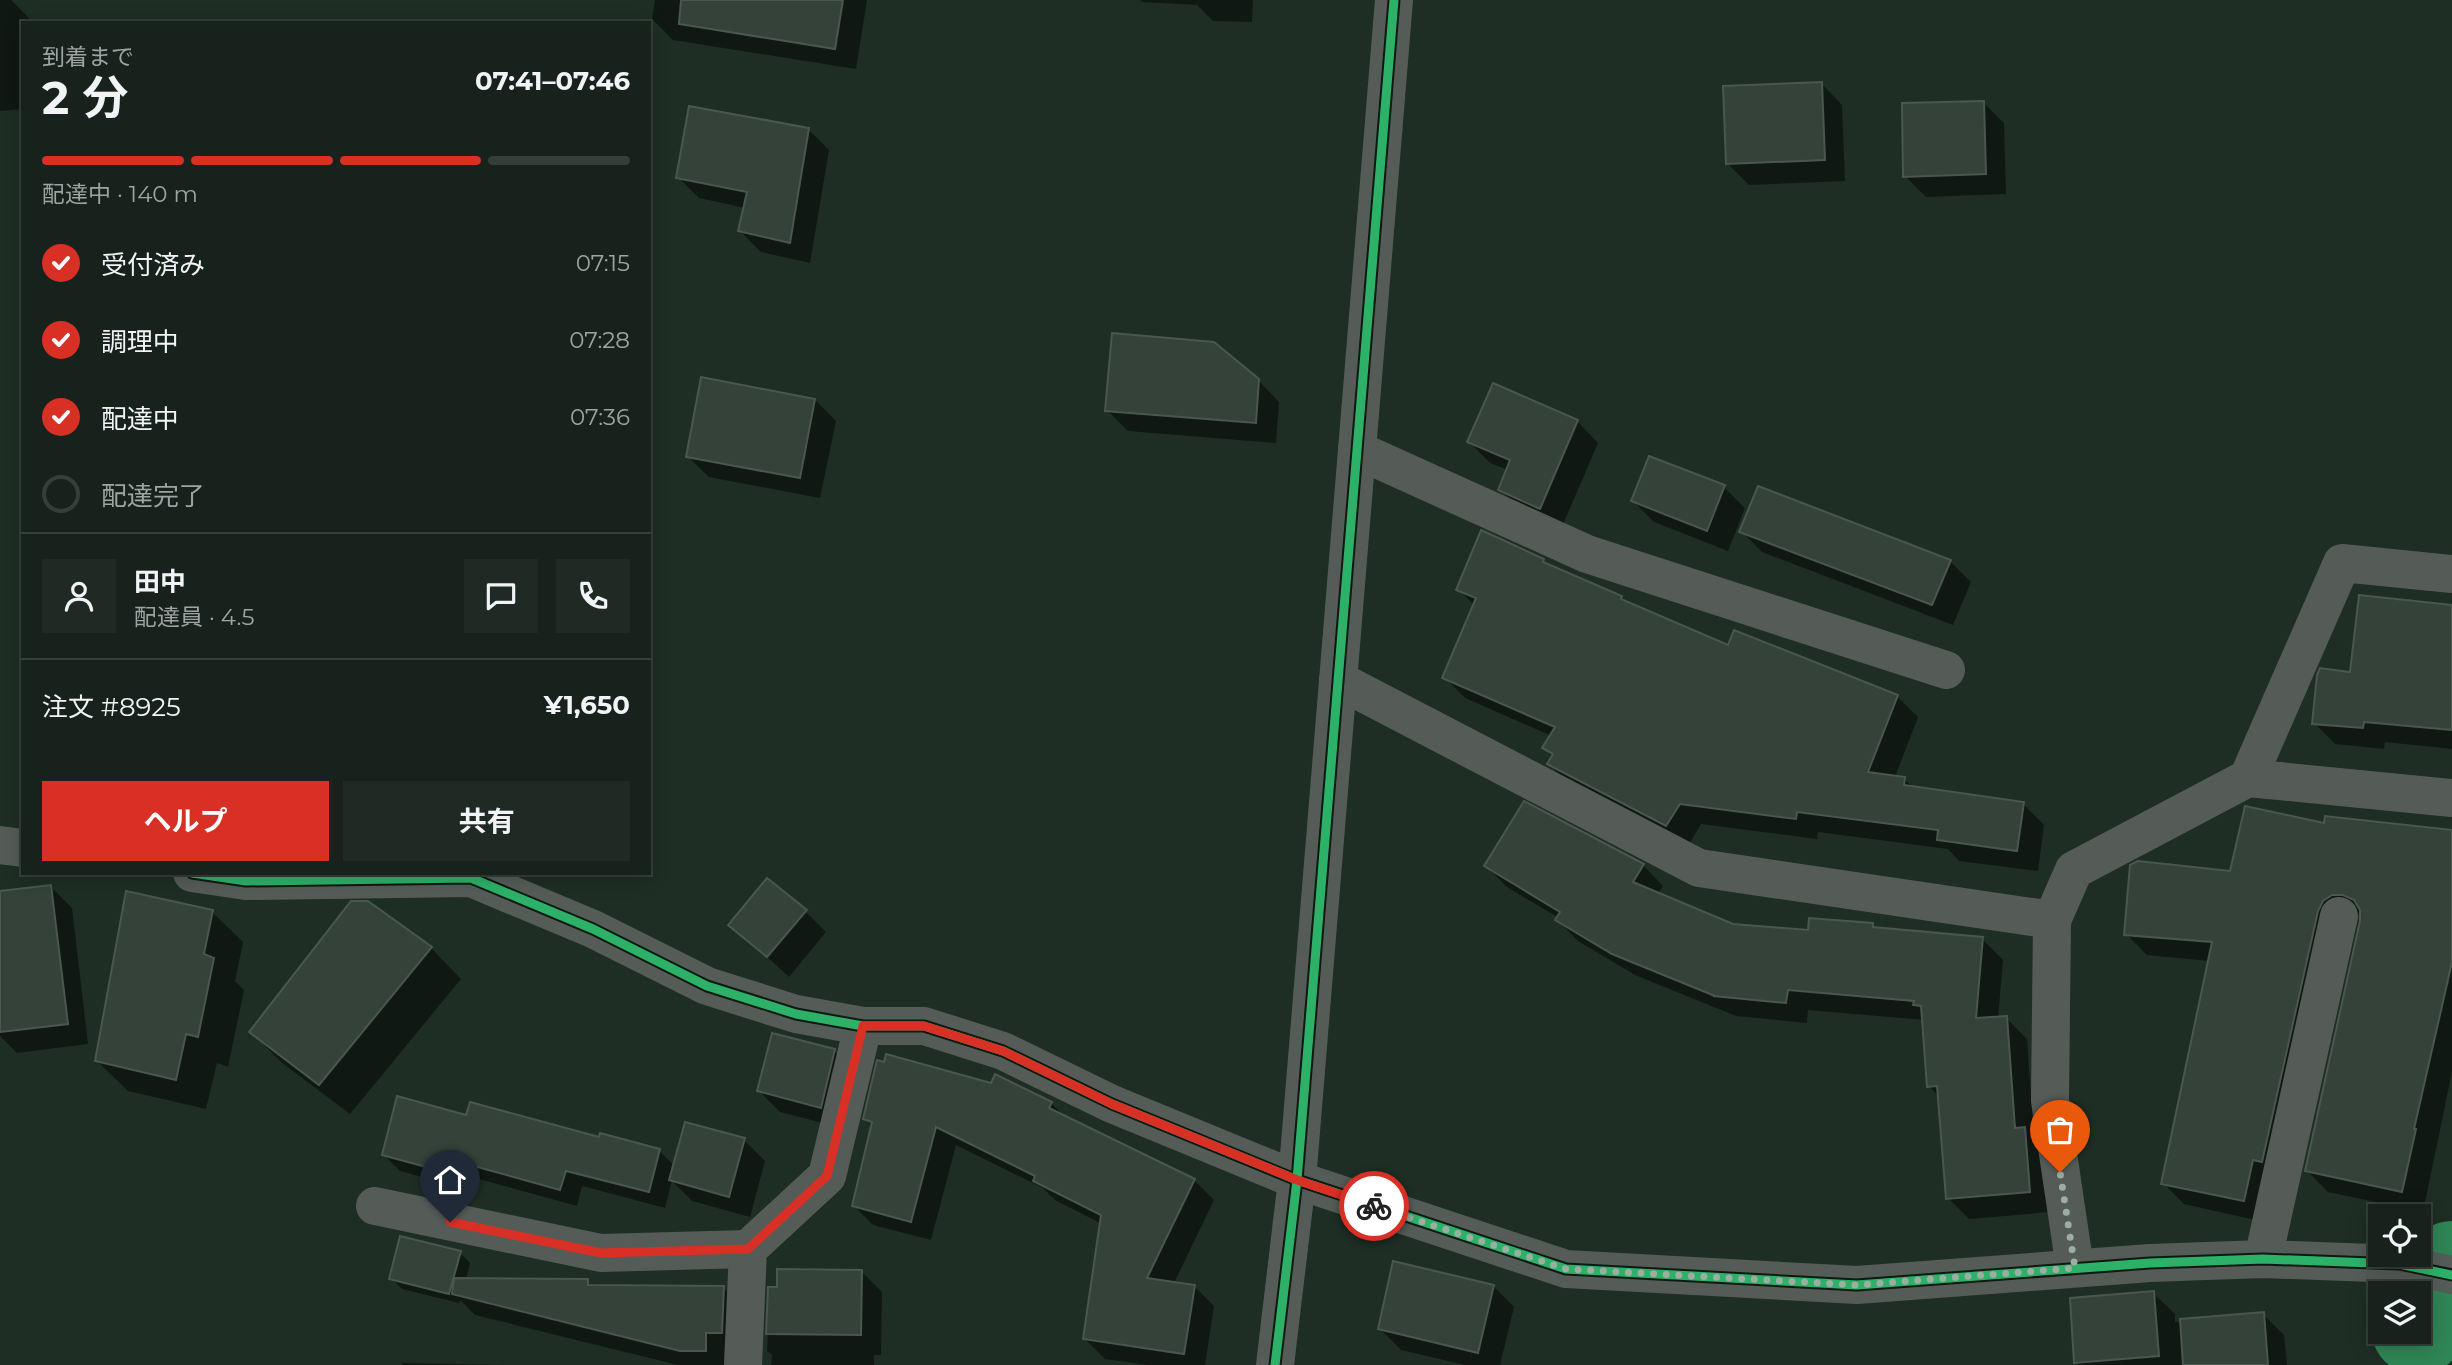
<!DOCTYPE html>
<html lang="ja">
<meta charset="utf-8">
<style>
:root{--surface:#16221b;--page:#1f2a24;--text:#f1f3f6;--muted:#9ea4a3;--line:#353f3a;--accent:#d93025}
body{margin:0;font-family:Montserrat,"Noto Sans JP",sans-serif;background:var(--page);color:var(--text);height:100vh;display:flex;flex-direction:column;font-size:26px;white-space:nowrap}
*{box-sizing:border-box;margin:0}
p{font-size:23px;color:var(--muted)}
.icon{flex:none;width:38px;height:38px;fill:none;stroke:currentColor;stroke-width:2;stroke-linecap:round;stroke-linejoin:round}
.map{position:relative;flex:1;overflow:hidden}
.details{position:absolute;left:21px;top:21px;width:630px;height:854px;display:flex;flex-direction:column;background:var(--surface);border-radius:0px;box-shadow:0 4px 18px #0003,0 0 0 2px var(--line)}
.details>*{flex:none}
.tools{position:absolute;left:2368px;top:1204px;display:grid;gap:14px}
.tools a{display:grid;place-items:center;width:63px;height:63px;border-radius:0px;background:var(--surface);box-shadow:0 4px 18px #0003,0 0 0 2px var(--line);font-size:35px}
.pin{position:absolute;display:grid;place-items:center;width:60px;height:60px;color:#fff;margin:-72px -30px;border-radius:50% 50% 50% 0;rotate:-45deg;box-shadow:0 0 7px #0007}
.pin .icon{rotate:45deg}
.courier{position:absolute;display:grid;place-items:center;width:70px;height:70px;margin:-35px;border:5px solid #d93025;border-radius:50%;background:#fff;color:#222;box-shadow:0 2px 9px #0007}
.headline em{font-style:normal;font-weight:700}
.headline div{display:flex;flex-direction:column-reverse}
.headline{display:flex;align-items:center;justify-content:space-between;height:119px;padding:0 21px}
h1{font-size:46px;font-weight:700;line-height:52px}
.bar{display:grid;grid-template-columns:repeat(4,1fr);gap:10px 7px;align-content:center;height:84px;padding:0 21px}
.bar i{height:9px;border-radius:5px;background:var(--line)}
.bar .active{background:var(--accent)}
.bar p{grid-column:span 4}
.line{display:flex;align-items:center;gap:18px;padding:0 21px;border-top:2px solid var(--line)}
.line div{flex:1}
.round{display:grid;place-items:center;flex:none;width:74px;height:74px;border-radius:0px;background:var(--page)}
ol{padding:0 21px;list-style:none}
li{display:flex;align-items:center;gap:21px;height:77px}
li p{margin-inline-start:auto}
li .icon{padding:7px;border-radius:50%;background:var(--accent);color:#fff;stroke-width:4}
li:last-child{color:var(--muted)}
li i{width:38px;height:38px;border:4px solid var(--line);border-radius:50%}
.cta{display:flex;gap:14px;margin-top:auto;padding:14px 21px}
.cta a{flex:1;height:80px;border-radius:0px;background:var(--accent);color:#fff;font-size:28px;font-weight:700;line-height:80px;text-align:center}
.cta a+a{background:var(--page);color:var(--text)}
.map>svg:first-child{display:block}
.shadow{fill:#0007}
.lines{fill:none;stroke-linecap:round;stroke-linejoin:round}
.river{stroke:#2e8556;stroke-width:94}
.building{fill:#35423a;stroke:#49574e;stroke-width:2}
.minor{stroke:#555c58;stroke-width:38}
.tertiary{stroke:#555c58;stroke-width:38}
.cycleway-casing{stroke:#0d1911;stroke-width:13}
.cycleway{stroke:#2db169;stroke-width:9}
.done{stroke:#9cada2;stroke-width:7;stroke-dasharray:0 12.6}
.route{stroke:#d93025;stroke-width:9}
</style>
<div class="map">
<svg width="2452" height="1365" viewBox="0 0 2452 1365">
<rect width="100%" height="100%" fill="#1e2e24"/>
<!-- shadow -->
<g class="shadow">
<polygon points="0,0 11,0 30,19 31,23 23,23 23,109 0,111"/>
<polygon points="655,0 867,0 856,69 673,40 652,19"/>
<polygon points="1140,0 1253,0 1252,22 1213,21 1197,5 1142,2"/>
<polygon points="1821,83 1842,105 1845,181 1749,185 1728,164"/>
<polygon points="1983,102 2004,123 2006,194 1926,197 1905,176"/>
<polygon points="808,129 829,150 810,263 761,252 740,231 745,208 699,198 678,177"/>
<polygon points="1258,380 1279,402 1276,443 1128,431 1107,410"/>
<polygon points="815,400 836,421 820,498 709,477 687,456"/>
<polygon points="1577,421 1598,443 1561,529 1521,510 1500,489 1508,470 1490,463 1469,442"/>
<polygon points="1650,458 1724,487 1745,508 1728,551 1654,522 1633,501"/>
<polygon points="1741,531 1950,561 1971,582 1953,625 1762,552"/>
<polygon points="1543,560 1551,568 1621,597 1628,604 1729,647 1897,696 1918,717 1895,777 1904,779 1914,788 2023,804 2044,825 2038,871 1959,861 1948,849 1818,832 1817,839 1701,824 1688,846 1570,785 1549,764 1553,757 1544,748 1552,736 1465,698 1444,677 1475,606 1458,589"/>
<polygon points="2452,607 2452,749 2385,742 2384,749 2335,744 2314,723 2352,674"/>
<polygon points="2326,825 2452,831 2452,1072 2423,1212 2328,1192 2307,1171 2362,915 2355,915 2264,1222 2184,1204 2163,1183 2210,961 2147,955 2126,934 2231,872"/>
<polygon points="1643,865 1663,886 1658,894 1733,925 1810,932 1872,925 1877,929 1982,939 2003,960 1998,1019 2006,1018 2027,1039 2034,1139 2045,1150 2050,1212 1969,1219 1948,1198 1939,1097 1929,1086 1924,1020 1808,1010 1807,1023 1736,1016 1635,975 1578,941 1557,920 1559,918 1507,887 1486,866"/>
<polygon points="51,887 72,908 88,1044 17,1053 0,1036 0,893"/>
<polygon points="805,911 826,932 789,977 731,924"/>
<polygon points="212,912 243,942 235,981 244,990 228,1067 217,1063 206,1109 128,1091 97,1061"/>
<polygon points="431,948 461,979 350,1114 281,1062 251,1032"/>
<polygon points="834,1051 855,1072 842,1128 780,1112 759,1091"/>
<polygon points="1051,1103 1065,1117 1194,1180 1214,1200 1174,1283 1194,1286 1214,1306 1205,1365 1148,1365 1105,1359 1085,1339 1102,1224 1055,1200 1043,1188 956,1145 931,1240 873,1225 853,1205 873,1127 865,1119"/>
<polygon points="467,1117 659,1151 675,1166 744,1140 765,1161 750,1217 692,1201 672,1181 665,1208 582,1186 577,1206 461,1174 458,1187 400,1171 383,1154"/>
<polygon points="460,1253 470,1263 466,1280 587,1281 593,1287 724,1288 745,1309 742,1365 678,1365 475,1315 460,1300 459,1303 402,1289 391,1278"/>
<polygon points="861,1271 882,1292 881,1355 874,1355 874,1365 771,1365 772,1355 767,1351 770,1288"/>
<polygon points="1493,1286 1514,1307 1500,1365 1465,1365 1401,1350 1380,1329"/>
<polygon points="2153,1293 2175,1314 2175,1322 2263,1314 2284,1335 2287,1365 2079,1365 2076,1362"/>
<polygon points="402,1363 506,1365 402,1365"/>
</g>
<g class="lines">
<!-- river -->
<polyline class="river" points="2418,1328 2452,1268"/>
</g>
<!-- building -->
<g class="building">
<polygon points="681,0 843,0 835,49 679,24"/>
<polygon points="1822,82 1825,160 1726,164 1723,86"/>
<polygon points="1984,101 1986,174 1903,177 1902,103"/>
<polygon points="689,106 809,128 790,243 738,231 747,192 676,178"/>
<polygon points="1112,333 1214,342 1259,379 1256,423 1105,411"/>
<polygon points="701,377 815,399 800,478 686,457"/>
<polygon points="1493,383 1578,420 1540,509 1498,490 1510,460 1467,442"/>
<polygon points="1649,456 1725,485 1707,531 1631,501"/>
<polygon points="1758,486 1951,560 1932,605 1739,532"/>
<polygon points="1481,530 1544,559 1543,562 1622,596 1621,599 1728,645 1734,630 1898,695 1868,772 1905,777 1904,785 2024,802 2017,851 1937,840 1938,830 1797,812 1796,819 1680,804 1666,826 1547,764 1553,754 1542,748 1555,727 1442,678 1476,598 1456,590"/>
<polygon points="2359,595 2452,605 2452,730 2364,722 2363,728 2312,724 2317,675 2320,668 2350,672"/>
<polygon points="1524,801 1644,864 1633,882 1733,924 1808,930 1809,918 1873,923 1873,927 1983,937 1976,1018 2007,1016 2015,1128 2025,1127 2030,1192 1946,1199 1937,1086 1927,1087 1921,1006 1913,1005 1914,1001 1788,990 1786,1003 1713,996 1715,996 1612,954 1555,920 1560,912 1484,866"/>
<polygon points="2245,806 2324,823 2325,816 2452,830 2452,962 2414,1129 2416,1129 2402,1192 2305,1171 2360,921 2360,910 2354,900 2343,895 2332,895 2323,901 2318,911 2262,1162 2253,1160 2244,1201 2161,1184 2212,942 2124,935 2130,865 2138,861 2230,871"/>
<polygon points="767,878 807,910 767,957 728,925"/>
<polygon points="51,885 68,1024 0,1032 0,891"/>
<polygon points="126,891 213,910 204,954 214,958 198,1037 186,1034 176,1080 95,1061"/>
<polygon points="351,901 368,901 432,947 319,1085 249,1032"/>
<polygon points="772,1033 835,1049 821,1108 757,1091"/>
<polygon points="886,1054 991,1083 995,1074 1052,1102 1049,1108 1195,1179 1147,1278 1195,1285 1184,1354 1083,1339 1101,1215 1033,1181 1035,1176 936,1127 911,1222 852,1206 872,1122 863,1119 877,1060 884,1062"/>
<polygon points="397,1096 466,1115 470,1102 599,1137 600,1133 660,1149 649,1192 566,1171 560,1190 445,1158 441,1171 382,1155"/>
<polygon points="685,1122 745,1138 729,1197 669,1180"/>
<polygon points="400,1236 461,1251 449,1294 389,1279"/>
<polygon points="1393,1261 1494,1285 1478,1353 1378,1329"/>
<polygon points="777,1269 862,1270 861,1335 766,1334 768,1287 777,1287"/>
<polygon points="454,1278 588,1279 588,1285 724,1286 722,1333 706,1333 706,1351 680,1351 452,1294"/>
<polygon points="2154,1291 2159,1356 2074,1363 2070,1298"/>
<polygon points="2264,1312 2268,1365 2183,1365 2180,1319"/>
</g>
<g class="lines">
<!-- minor -->
<g class="minor">
<polyline points="1357,450 1587,554 1946,670"/>
<polyline points="1338,680 1699,868 2052,920"/>
<polyline points="2248,778 2342,563 2452,574"/>
<polyline points="0,845 23,848"/>
<polyline points="192,873 246,881 471,878 593,929 707,986 796,1014 863,1026 924,1026 1003,1051 1112,1104 1297,1180 1566,1269 1857,1285 2150,1263 2263,1259 2399,1264 2452,1275"/>
<polyline points="375,1206 601,1253 748,1249"/>
<polyline points="2263,1259 2339,916"/>
<polyline points="2075,1268 2050,1100 2052,920 2074,870 2248,778 2452,798"/>
<polyline points="743,1365 748,1249 827,1176 863,1026"/>
</g>
<!-- tertiary -->
<polyline class="tertiary" points="1275,1365 1297,1180 1394,0"/>
<defs>
<g id="cycleway">
<polyline points="192,873 246,881 471,878 593,929 707,986 796,1014 863,1026 924,1026 1003,1051 1112,1104 1297,1180 1566,1269 1857,1285 2150,1263 2263,1259 2399,1264 2452,1275"/>
<polyline points="1275,1365 1297,1180 1394,0"/>
</g>
</defs>
<!-- cycleway casing -->
<use href="#cycleway" class="cycleway-casing"/>
<!-- cycleway -->
<use href="#cycleway" class="cycleway"/>
</g>
<g class="lines">
<!-- done -->
<polyline class="done" points="1374,1206 1566,1269 1857,1285 2075,1268 2060,1172"/>
<!-- route -->
<polyline class="route" points="450,1222 601,1253 748,1249 827,1176 863,1026 924,1026 1003,1051 1112,1104 1297,1180 1374,1206"/>
</g>
</svg>
<div class="tools">
<a><svg class="icon" aria-label="locate" viewBox="0 0 24 24"><circle cx="12" cy="12" r="6"/><path d="M12 2v4M12 18v4M2 12h4M18 12h4"/></svg></a>
<a><svg class="icon" aria-label="layers" viewBox="0 0 24 24"><path d="M12 4l9 5-9 5-9-5zM3 14l9 5 9-5"/></svg></a>
</div>
<div class="pin" style="left:2060px;top:1172px;background:#ea580c"><svg class="icon" aria-label="bag" viewBox="0 0 24 24"><path d="M5 8h14l-1 12H6zM9 8a3 3 0 0 1 6 0"/></svg></div>
<div class="pin" style="left:450px;top:1222px;background:#1f2937"><svg class="icon" aria-label="home" viewBox="0 0 24 24"><path d="M3 11l9-7 9 7M6 9v11h12V9"/></svg></div>
<div class="courier" style="left:1374px;top:1206px"><svg class="icon" aria-label="bike" viewBox="0 0 24 24"><circle cx="6" cy="16" r="4"/><circle cx="18" cy="16" r="4"/><path d="M6 16l4-8h5l3 8M10 8l3 8H6M13 5h3"/></svg></div>
<section class="details">
<div class="headline"><div><h1>2 分</h1><p>到着まで</p></div><em>07:41–07:46</em></div>
<div class="bar"><i class="active"></i><i class="active"></i><i class="active"></i><i></i><p>配達中 · 140 m</p></div>
<ol>
<li><svg class="icon" aria-label="check" viewBox="0 0 24 24"><path d="M5 12l5 5 9-10"/></svg>受付済み<p>07:15</p></li>
<li><svg class="icon" aria-label="check" viewBox="0 0 24 24"><path d="M5 12l5 5 9-10"/></svg>調理中<p>07:28</p></li>
<li><svg class="icon" aria-label="check" viewBox="0 0 24 24"><path d="M5 12l5 5 9-10"/></svg>配達中<p>07:36</p></li>
<li><i></i>配達完了</li>
</ol>
<div class="line" style="height:126px"><a class="round"><svg class="icon" aria-label="person" viewBox="0 0 24 24"><circle cx="12" cy="8" r="4"/><path d="M4 21q1-7 8-7t8 7"/></svg></a><div><b>田中</b><p>配達員 · 4.5</p></div><a class="round"><svg class="icon" aria-label="chat" viewBox="0 0 24 24"><path d="M4 5h16v11H9l-5 4z"/></svg></a><a class="round"><svg class="icon" aria-label="phone" viewBox="0 0 24 24"><path d="M5 4h4l2 5-3 2q2 4 5 5l2-3 5 2v4C11 20 4 13 5 4z"/></svg></a></div>
<div class="line" style="height:91px"><div>注文 #8925</div><b>¥1,650</b></div>
<div class="cta"><a>ヘルプ</a><a>共有</a></div>
</section>
</div>
